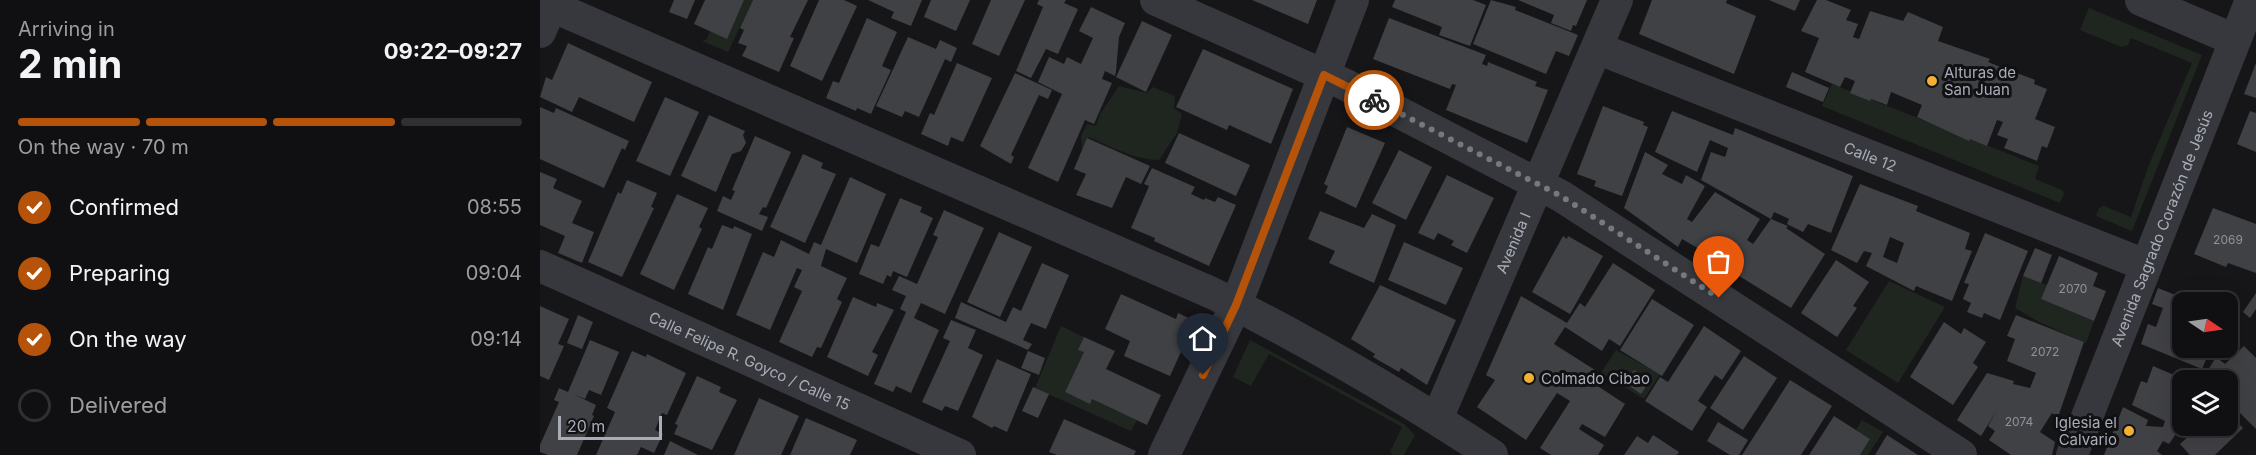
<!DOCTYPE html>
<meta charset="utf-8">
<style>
:root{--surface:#101012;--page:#19191b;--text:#f1f3f6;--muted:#9c9d9f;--line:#303032;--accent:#b45309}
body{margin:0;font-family:Inter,sans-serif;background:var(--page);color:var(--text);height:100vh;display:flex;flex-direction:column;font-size:22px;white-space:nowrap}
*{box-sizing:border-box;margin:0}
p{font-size:20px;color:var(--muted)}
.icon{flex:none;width:33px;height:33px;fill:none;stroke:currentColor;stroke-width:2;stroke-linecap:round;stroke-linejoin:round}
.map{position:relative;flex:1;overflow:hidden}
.drawer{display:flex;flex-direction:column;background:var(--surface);width:540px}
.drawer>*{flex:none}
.needle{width:39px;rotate:103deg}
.tools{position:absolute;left:1632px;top:292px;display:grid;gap:12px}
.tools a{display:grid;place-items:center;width:66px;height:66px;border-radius:12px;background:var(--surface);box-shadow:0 6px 24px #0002,0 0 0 2px var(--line);font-size:30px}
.scale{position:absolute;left:18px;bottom:15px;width:104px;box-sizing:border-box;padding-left:6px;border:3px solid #a8adb8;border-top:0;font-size:16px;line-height:21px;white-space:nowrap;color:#a8adb8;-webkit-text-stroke:4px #111113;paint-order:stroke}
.pin{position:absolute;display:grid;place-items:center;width:51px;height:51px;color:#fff;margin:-62px -26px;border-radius:50% 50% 50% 0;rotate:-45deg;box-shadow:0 0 6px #0007}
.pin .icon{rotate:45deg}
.courier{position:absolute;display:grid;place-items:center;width:60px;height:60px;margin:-30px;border:4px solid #b45309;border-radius:50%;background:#fff;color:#222;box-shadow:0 2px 8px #0007}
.headline em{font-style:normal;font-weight:700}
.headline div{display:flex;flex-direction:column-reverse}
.headline{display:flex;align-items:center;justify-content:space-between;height:102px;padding:0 18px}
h1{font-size:39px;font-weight:700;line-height:45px}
.bar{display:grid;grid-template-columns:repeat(4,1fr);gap:9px 6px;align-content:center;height:72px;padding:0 18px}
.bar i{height:8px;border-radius:4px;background:var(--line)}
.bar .selected{background:var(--accent)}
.bar p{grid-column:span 4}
ol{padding:0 18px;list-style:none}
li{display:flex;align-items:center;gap:18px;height:66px}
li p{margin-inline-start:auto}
li .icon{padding:6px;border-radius:50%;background:var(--accent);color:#fff;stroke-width:4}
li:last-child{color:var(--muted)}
li i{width:33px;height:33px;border:3px solid var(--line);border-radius:50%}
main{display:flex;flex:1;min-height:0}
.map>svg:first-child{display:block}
.green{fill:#1e261f}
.building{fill:#404145;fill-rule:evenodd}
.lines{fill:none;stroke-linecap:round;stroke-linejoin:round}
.street{stroke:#37383d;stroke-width:32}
.done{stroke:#757880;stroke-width:6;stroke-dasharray:0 10.8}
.route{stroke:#b45309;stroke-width:8}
.poi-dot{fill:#f2b134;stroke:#111113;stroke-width:2}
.labels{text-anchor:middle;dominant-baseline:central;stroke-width:6;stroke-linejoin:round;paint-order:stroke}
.number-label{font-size:12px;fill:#8e929b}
.poi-label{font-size:15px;fill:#a8adb8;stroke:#111113;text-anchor:start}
.street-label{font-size:15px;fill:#a8adb8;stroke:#111113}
</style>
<main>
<section class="drawer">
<div class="headline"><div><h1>2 min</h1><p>Arriving in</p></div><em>09:22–09:27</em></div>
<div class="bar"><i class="selected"></i><i class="selected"></i><i class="selected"></i><i></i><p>On the way · 70 m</p></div>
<ol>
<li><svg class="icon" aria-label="check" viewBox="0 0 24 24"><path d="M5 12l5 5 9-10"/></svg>Confirmed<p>08:55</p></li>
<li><svg class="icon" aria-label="check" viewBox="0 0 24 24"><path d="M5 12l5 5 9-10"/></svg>Preparing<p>09:04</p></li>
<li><svg class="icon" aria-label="check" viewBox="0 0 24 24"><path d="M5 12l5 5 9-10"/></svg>On the way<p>09:14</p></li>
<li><i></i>Delivered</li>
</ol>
</section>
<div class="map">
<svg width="1716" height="455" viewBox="0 0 1716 455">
<rect width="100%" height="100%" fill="#161618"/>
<!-- green -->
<g class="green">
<polygon points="204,0 213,0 188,52 162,41 167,39 170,31 187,38"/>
<polygon points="1549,8 1662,55 1592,231 1556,216 1559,208 1564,206 1591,217 1608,167 1652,63 1591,38 1588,45 1581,47 1540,30"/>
<polygon points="1292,84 1499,166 1495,179 1522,190 1524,194 1520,203 1282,106"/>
<path d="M579,86L607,93L613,87L635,96L634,108L642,114L637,133L619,160C596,160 571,147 549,137L542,150L541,136L547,124L556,126L560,114Z"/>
<polygon points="1483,276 1507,285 1501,299 1554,321 1546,343 1499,322 1475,308"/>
<polygon points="1349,281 1405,307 1358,383 1306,350"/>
<polygon points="521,326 544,337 539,349 544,352 525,392 550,403 552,399 597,420 591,431 495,388"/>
<polygon points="710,340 864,424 875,435 864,455 853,455 850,452 862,427 729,354 711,386 693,377"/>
<polygon points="1076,350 1120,374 1104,399 1061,373"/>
<polygon points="1322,420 1343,432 1328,455 1320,455 1330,439 1316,430"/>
</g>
<!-- building -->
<g class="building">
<polygon points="134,0 155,0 147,19 129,12"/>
<polygon points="165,0 204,0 187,39 154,24"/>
<polygon points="213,0 268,0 250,37 254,38 239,72 202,56 207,46 198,43 204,30 200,28"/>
<polygon points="279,0 304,0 317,6 282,81 250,66"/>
<polygon points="328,0 382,0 371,26 351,18 354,12"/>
<polygon points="391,0 430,0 416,31 384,17"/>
<polygon points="451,0 485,0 459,56 432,44"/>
<polygon points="499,0 526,0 524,3 538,9 518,54 506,49 491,78 476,71 503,7 497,4"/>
<polygon points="712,0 777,0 768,24"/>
<polygon points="855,0 933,0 946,5 930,46 899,35 902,27 852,7"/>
<polygon points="951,0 976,7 975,10 1038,35 1029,56 1016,51 1006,74 933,44"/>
<polygon points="978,0 1047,0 1036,26 1033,25 1031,31 1011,23 1014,15"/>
<polygon points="1112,0 1187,0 1186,3 1216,16 1194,74 1099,34"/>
<polygon points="1229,0 1260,0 1255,11"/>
<polygon points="1277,0 1286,0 1311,10 1306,20 1318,24 1313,37 1319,39 1330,11 1363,21 1368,12 1403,27 1398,41 1450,59 1448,62 1463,68 1459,77 1470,81 1474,72 1495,80 1494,84 1507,89 1495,119 1515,127 1507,148 1502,146 1497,161 1464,148 1468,139 1457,135 1463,122 1457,120 1447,146 1430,139 1429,141 1377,117 1382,105 1351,92 1347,105 1331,99 1330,101 1310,93 1315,81 1305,77 1300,87 1265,72 1279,38 1261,31"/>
<polygon points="551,7 585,23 579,37 576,71 575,76 565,71 562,79 572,83 554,124 545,120 518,182 488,168 522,94 498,82 509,57 524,64 527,57 541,64 553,38 539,31"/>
<polygon points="327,18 357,32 342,66 351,70 331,114 317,108 316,111 286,98 293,81 299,83"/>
<polygon points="849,18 946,55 942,64 947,66 948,62 997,82 995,86 1008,90 987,143 906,110 916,85 912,84 910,89 833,59"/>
<polygon points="602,21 632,35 606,92 576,77"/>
<polygon points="368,37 396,49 400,40 417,48 411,62 405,59 379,117 365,111 362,117 336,106"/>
<polygon points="28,43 112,82 94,122 39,97 32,112 0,97 6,77 12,80"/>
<polygon points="663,49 753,89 731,144 689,125 687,130 636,107"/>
<polygon points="417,63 452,78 423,142 411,137 408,146 381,134 390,113 394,115"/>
<polygon points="1716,63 1716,98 1704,94"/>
<polygon points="1252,72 1289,88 1283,102 1246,87"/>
<polygon points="475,73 512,90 508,99 499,95 471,155 474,157 471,164 440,146"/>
<polygon points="125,97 159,112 130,176 96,161"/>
<polygon points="1063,106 1104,122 1103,125 1108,127 1082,196 1054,186 1056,181 1037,174"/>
<polygon points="0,107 14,113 16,108 89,141 85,150 82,148 64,188 0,159"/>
<polygon points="1132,111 1193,135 1195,128 1313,176 1291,233 1268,224 1263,232 1247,224 1249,219 1234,212 1231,219 1161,180 1171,152 1185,157 1188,148 1170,140 1157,172 1115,152"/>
<polygon points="1710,111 1716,113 1716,152 1697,144"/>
<polygon points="169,115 205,131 203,135 206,143 201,151 192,154 176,192 141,176"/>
<polygon points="807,127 845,143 816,208 785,193 788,186 784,184"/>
<polygon points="639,133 710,165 696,196 625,163"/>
<polygon points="215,136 251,152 226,208 223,207 219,214 228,217 222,231 177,211 183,196 191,200 195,191 192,190"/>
<polygon points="547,138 610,166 601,184 586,177 572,208 536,195 546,174 534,169"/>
<polygon points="859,150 892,167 866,220 832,203"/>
<polygon points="1105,152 1128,165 1122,174 1142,184 1146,175 1165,186 1147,219 1152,222 1175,192 1220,219 1207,240 1213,244 1231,219 1248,226 1246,228 1285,254 1251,308 1196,274 1197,271 1142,239 1138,247 1084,208"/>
<polygon points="263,154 283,163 281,168 296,174 265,243 230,227"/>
<polygon points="612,168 655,187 651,194 664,200 665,198 675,202 678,197 696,205 669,266 614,241 615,238 591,228 609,186 604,184"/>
<polygon points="0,172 17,179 13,188 42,201 32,223 54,232 42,263 18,253 25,236 0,225"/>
<polygon points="907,175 954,198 927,253 911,245 914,241 898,233 894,240 878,233"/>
<polygon points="310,177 346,194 317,263 286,249 281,266 307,278 297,299 302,302 281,348 277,347 272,357 239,342 262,291 254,287 262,270 257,268 230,330 196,315 223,252 234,257 241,240 269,254 274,242 281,245"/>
<polygon points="87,180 117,193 111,207 114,208 82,277 48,262 78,192 81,194"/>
<path d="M1320,184L1378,206L1376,211L1430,233L1425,249L1432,251L1412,301L1376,286L1374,291L1326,266L1332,253L1324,251L1317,263L1291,250ZM1350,237L1364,243L1357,263L1343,257Z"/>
<polygon points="137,194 168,208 159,227 162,229 134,290 100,274"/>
<polygon points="360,198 382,207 380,212 393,218 367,277 353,271 351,277 347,275 343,284 319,274 331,244 339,247"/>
<polygon points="1673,208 1716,224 1716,273 1688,263 1686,267 1654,254"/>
<polygon points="404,210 444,228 405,314 381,303 374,318 399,330 371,393 356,386 353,392 334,384 366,312 360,309 366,296 352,290 359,276 377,284 398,237 393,235"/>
<polygon points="780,211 824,228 832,214 856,225 834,283 789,263 795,251 768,239"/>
<polygon points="182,225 193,229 194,226 212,234 183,310 148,294 168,247 172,249"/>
<polygon points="459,232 492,247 460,317 427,302"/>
<polygon points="1445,233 1488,251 1460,320 1444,313 1442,318 1427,312 1431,303 1423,299 1429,284 1424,283"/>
<polygon points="1023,236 1027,239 1028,236 1063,256 1030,314 992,292"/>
<polygon points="864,242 923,268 906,305 848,280"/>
<polygon points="1495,248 1512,255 1501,283 1483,276"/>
<polygon points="1519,256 1558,273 1553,286 1566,291 1554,321 1501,299"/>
<polygon points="1296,260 1329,282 1313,306 1317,308 1297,337 1261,313"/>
<polygon points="502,263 529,275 506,329 491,323 483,340 492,344 488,350 415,318 421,302 466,322 473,307 481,311"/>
<polygon points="1073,263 1115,290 1080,346 1069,339 1062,351 1025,327 1014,344 1055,370 1050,377 1055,380 1053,383 1085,404 1065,437 1042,424 1039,429 1064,445 1058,455 1011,455 1000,448 1030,401 1017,393 986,440 937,407 955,380 946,375 981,296 1027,323 1040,303 1045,307"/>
<polygon points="840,285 916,320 887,385 861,368 859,372 833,357 835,354 811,339"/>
<polygon points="1618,288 1655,303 1642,303 1642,348 1671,348 1662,369 1601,344 1608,324 1616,327 1623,308 1612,304"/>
<polygon points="1716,293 1716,309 1710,318 1703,312"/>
<polygon points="581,294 636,319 638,313 655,321 630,376 584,356 590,341 565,329"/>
<polygon points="313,297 336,307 337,303 354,310 332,352 338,355 328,376 287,357"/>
<polygon points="1112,299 1154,325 1122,376 1080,350"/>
<polygon points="0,306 29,319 18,344 24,346 9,380 0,376"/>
<polygon points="38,315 53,322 42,349 27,343"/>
<polygon points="1476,315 1544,342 1518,417 1512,413 1500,432 1515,442 1512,455 1471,455 1449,440 1455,431 1448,426 1457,410 1441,436 1417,420 1447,373 1474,381 1473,384 1490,388 1496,373 1467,361 1475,339 1467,336"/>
<polygon points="411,320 436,330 428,348 443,355 418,411 405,406 402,411 382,402 410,341 403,338"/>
<polygon points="1404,322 1421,334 1424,328 1446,342 1433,363 1438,367 1413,405 1370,377"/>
<polygon points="1164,326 1201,351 1182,380 1175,375 1158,401 1167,407 1152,431 1105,401 1120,377 1128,382"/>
<polygon points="544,337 575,351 566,369 621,395 607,425 552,399 550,404 525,392 544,352 538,350"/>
<polygon points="50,340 79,352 61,395 49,390 45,399 33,394 56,405 52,415 54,416 37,455 8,455 0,452 0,445 19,402 14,400 19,388 28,392"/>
<polygon points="1704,346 1716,358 1716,429 1688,401 1688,381 1670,381 1665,375 1676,357 1685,364"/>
<polygon points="92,351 106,357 107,354 146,373 127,415 122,413 115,430 123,434 114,453 101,447 97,455 56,455 75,412 67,408"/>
<polygon points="488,351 505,358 499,375 481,368"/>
<polygon points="1204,356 1237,378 1203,430 1170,408"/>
<polygon points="457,359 491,374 467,432 454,426 452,428 432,417"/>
<polygon points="1613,366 1648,381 1642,381 1642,425 1629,444 1623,441 1617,451 1622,455 1564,455 1583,407 1608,420 1606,426 1623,427 1625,421 1592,405 1601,381 1607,383"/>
<polygon points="1094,370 1110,381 1101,394 1085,383"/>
<polygon points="157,376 181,387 179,392 197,400 172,450 134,434 138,425 135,424"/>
<polygon points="1250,380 1292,406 1261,455 1202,455"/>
<polygon points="493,387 509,394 498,418 482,411"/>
<polygon points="219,398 259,416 241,455 194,455"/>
<polygon points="1688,413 1703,428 1675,455 1650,455 1640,444 1650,435 1645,430 1649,426 1688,426"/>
<polygon points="1294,416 1330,439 1320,455 1269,455"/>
<polygon points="266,418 317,440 310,455 250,455"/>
<polygon points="524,419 596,451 594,455 517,455 509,452"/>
<polygon points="1178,422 1208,440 1199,455 1190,455 1167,441"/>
<polygon points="1113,435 1139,452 1137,455 1084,455 1097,436 1108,443"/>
<polygon points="1347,435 1378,455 1335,455"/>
<polygon points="130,441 158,455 124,455"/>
</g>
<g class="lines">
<!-- street -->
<g class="street">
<polyline points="616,0 804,84 1021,196 1421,455"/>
<polyline points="1601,0 1695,40"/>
<path d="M0,1L672,293C768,341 862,396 952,455"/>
<polyline points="0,32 14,0"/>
<path id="s1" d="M1057,48L1605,265"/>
<path id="s2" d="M0,266L420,455"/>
<path id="s3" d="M897,419L1077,0"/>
<polyline points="624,455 696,305 813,0"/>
<path id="s4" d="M1532,455L1711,0"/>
</g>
</g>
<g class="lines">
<!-- done -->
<polyline class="done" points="834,100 1021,196 1179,298"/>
<!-- route -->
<polyline class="route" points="663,375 696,305 784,75 834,100"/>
</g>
<!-- markers -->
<g class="poi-dot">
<circle cx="1392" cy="81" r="6"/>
<circle cx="989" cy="378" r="6"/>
<circle cx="1589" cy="431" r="6"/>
</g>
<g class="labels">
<!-- number labels -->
<g class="number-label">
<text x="1688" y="239">2069</text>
<text x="1533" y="288">2070</text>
<text x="1505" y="351">2072</text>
<text x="1479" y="421">2074</text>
</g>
<!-- poi labels -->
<g class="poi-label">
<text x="1404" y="72">Alturas de<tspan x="1404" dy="17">San Juan</tspan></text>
<text x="1001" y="378">Colmado Cibao</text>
<text x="1577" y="422" text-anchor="end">Iglesia el<tspan x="1577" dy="17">Calvario</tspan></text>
</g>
<!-- street labels -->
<g class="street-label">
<text stroke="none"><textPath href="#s1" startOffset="294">Calle 12</textPath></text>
<text stroke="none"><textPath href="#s4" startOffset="244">Avenida Sagrado Corazón de Jesús</textPath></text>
<text stroke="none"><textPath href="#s3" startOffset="192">Avenida I</textPath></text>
<text stroke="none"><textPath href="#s2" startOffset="230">Calle Felipe R. Goyco / Calle 15</textPath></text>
</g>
</g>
</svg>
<div class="tools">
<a><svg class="needle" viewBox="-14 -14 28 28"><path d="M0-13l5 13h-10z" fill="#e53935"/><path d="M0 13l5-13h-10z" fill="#9c9d9f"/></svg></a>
<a><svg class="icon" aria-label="layers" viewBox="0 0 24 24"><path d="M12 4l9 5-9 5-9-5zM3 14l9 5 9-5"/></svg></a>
</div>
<div class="scale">20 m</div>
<div class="pin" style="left:1179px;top:298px;background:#ea580c"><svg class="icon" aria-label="bag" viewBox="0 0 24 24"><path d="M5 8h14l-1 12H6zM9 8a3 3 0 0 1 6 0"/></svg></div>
<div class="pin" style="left:663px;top:375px;background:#1f2937"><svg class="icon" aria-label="home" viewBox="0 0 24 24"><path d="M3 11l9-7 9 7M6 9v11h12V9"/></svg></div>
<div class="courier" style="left:834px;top:100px"><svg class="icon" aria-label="bike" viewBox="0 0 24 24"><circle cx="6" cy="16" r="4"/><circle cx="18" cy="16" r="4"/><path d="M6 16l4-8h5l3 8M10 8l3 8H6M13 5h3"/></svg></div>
</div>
</main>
